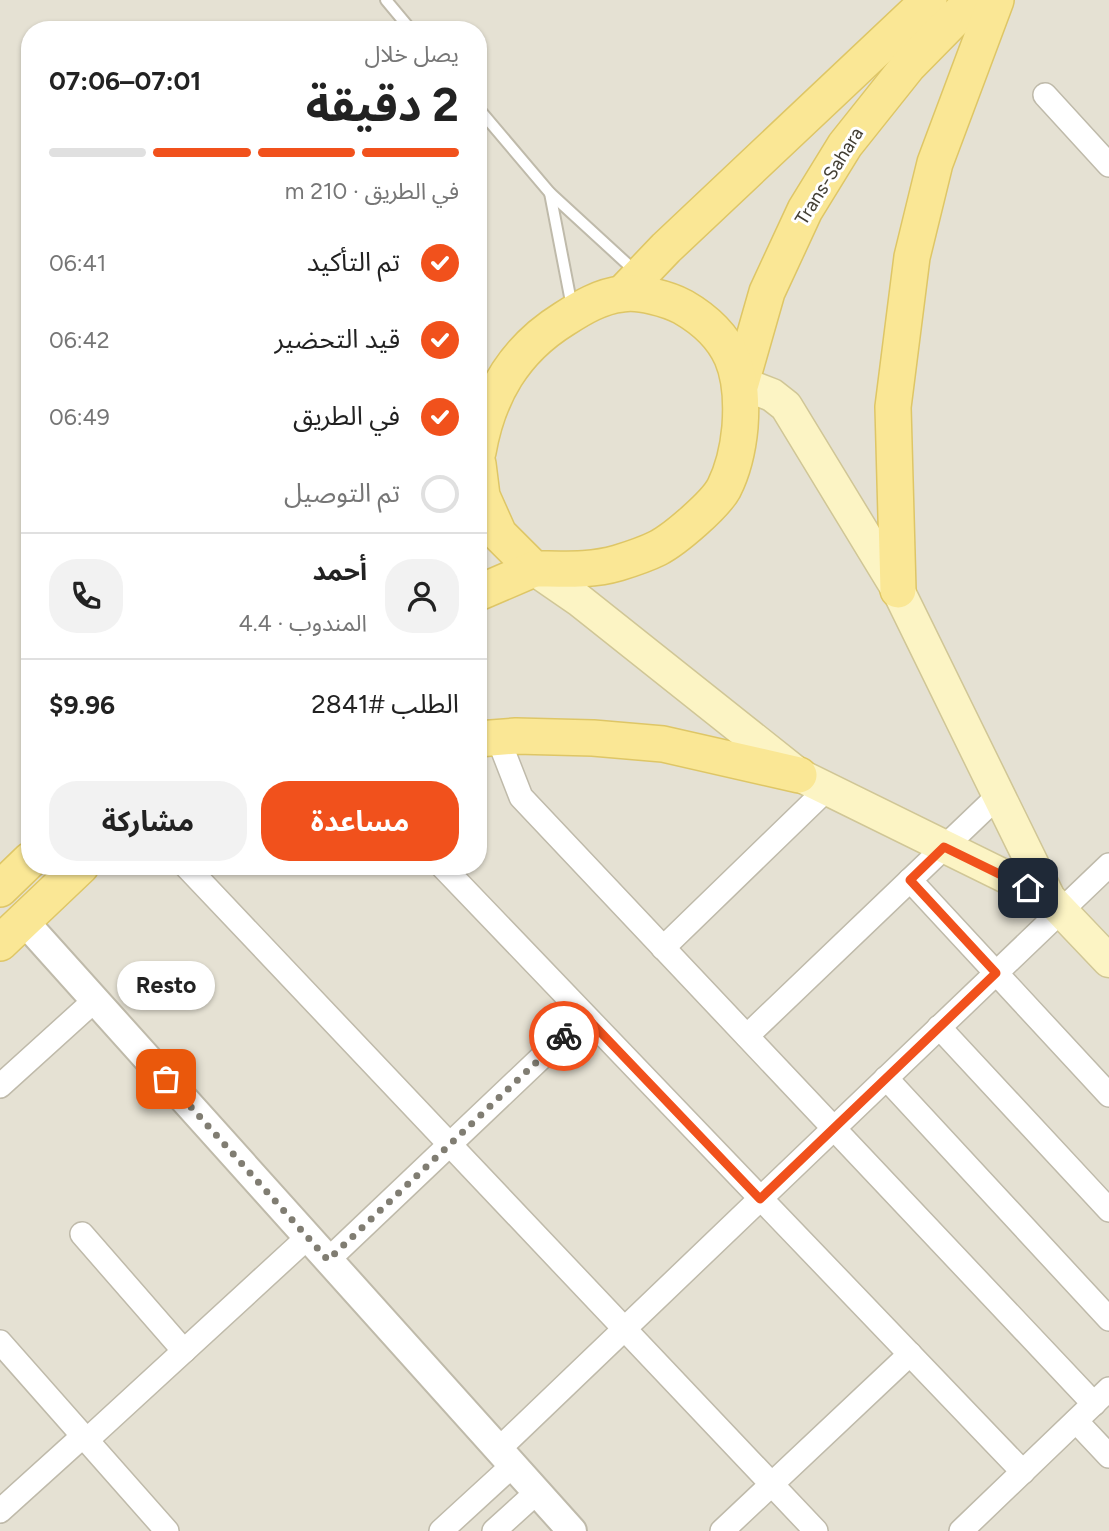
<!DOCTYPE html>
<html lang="ar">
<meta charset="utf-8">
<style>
:root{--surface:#fff;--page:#f2f2f2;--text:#222;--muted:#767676;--line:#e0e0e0;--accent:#f1511c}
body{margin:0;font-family:Figtree,"Noto Sans Arabic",sans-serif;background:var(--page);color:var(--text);direction:rtl;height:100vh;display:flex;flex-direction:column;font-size:26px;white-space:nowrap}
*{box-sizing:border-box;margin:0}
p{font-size:23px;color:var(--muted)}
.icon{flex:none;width:38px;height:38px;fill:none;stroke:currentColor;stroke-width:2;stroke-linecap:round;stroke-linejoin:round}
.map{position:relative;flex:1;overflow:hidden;direction:ltr}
.panel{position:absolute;left:21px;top:21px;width:466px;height:854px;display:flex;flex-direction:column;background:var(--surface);border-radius:28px;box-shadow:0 2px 5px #0004;direction:rtl}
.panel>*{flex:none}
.pin{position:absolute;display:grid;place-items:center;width:60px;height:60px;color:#fff;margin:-30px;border-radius:14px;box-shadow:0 4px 10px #0006}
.courier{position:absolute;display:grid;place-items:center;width:70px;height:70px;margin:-35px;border:5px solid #f1511c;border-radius:50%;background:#fff;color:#222;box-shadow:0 2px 9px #0007}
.bubble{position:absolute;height:49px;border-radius:24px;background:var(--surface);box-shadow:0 2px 5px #0004;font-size:23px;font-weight:700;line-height:49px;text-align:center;direction:rtl}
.headline em{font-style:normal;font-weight:700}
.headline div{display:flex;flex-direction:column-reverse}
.headline{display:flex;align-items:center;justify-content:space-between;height:119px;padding:0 28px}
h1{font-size:46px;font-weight:700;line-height:52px}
.bar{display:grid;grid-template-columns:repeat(4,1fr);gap:10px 7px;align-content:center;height:84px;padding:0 28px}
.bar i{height:9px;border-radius:5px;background:var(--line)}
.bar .active{background:var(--accent)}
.bar p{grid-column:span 4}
.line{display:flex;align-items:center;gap:18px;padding:0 28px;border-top:2px solid var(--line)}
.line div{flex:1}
.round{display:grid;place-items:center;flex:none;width:74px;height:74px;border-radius:28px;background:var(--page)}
ol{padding:0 28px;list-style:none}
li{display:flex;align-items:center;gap:21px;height:77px}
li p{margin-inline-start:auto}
li .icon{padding:7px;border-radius:50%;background:var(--accent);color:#fff;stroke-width:4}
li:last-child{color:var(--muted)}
li i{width:38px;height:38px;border:4px solid var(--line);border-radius:50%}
.cta{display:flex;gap:14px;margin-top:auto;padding:14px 28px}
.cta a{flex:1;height:80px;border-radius:28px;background:var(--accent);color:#fff;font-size:28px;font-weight:700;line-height:80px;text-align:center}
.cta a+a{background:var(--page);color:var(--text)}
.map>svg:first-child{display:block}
.residential{fill:#e5e1d3;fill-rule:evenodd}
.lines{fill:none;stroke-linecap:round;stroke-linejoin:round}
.service-casing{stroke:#bfbaaa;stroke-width:14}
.minor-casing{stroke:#bfbaaa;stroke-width:26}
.tertiary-casing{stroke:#bfbaaa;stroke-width:32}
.secondary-casing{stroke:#d0c696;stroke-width:35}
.primary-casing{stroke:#dec666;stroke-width:38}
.service{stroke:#fff;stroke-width:10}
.minor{stroke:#fff;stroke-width:23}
.tertiary{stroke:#fff;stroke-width:28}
.secondary{stroke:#fcf4c4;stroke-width:32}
.primary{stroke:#fae795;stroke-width:35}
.done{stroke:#807d72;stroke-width:7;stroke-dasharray:0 12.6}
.route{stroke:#f1511c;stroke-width:9}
.labels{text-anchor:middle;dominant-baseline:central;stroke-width:6;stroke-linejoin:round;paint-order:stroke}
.street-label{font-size:19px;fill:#433f34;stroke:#fff}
</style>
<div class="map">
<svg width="1109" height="1531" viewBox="0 0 1109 1531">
<rect width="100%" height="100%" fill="#f1efe4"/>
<!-- residential -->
<path class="residential" d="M0,0H1109V1531H0ZM30,30H478V866H30Z"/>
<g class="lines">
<defs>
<g id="service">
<polyline points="386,0 411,30"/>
<polyline points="478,108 550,193 635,271"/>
<polyline points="550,193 572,307"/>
</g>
<g id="minor">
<polyline points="1045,95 1109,165"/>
<polyline points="498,738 521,797 1094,1404"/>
<polyline points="186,866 816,1531"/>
<polyline points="442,866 1023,1472"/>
<polyline points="910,880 1109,1095"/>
<polyline points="663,948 827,789"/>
<polyline points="939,1027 1109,1210"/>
<polyline points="747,1036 999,795"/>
<polyline points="886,1078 1109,1319"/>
<polyline points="0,1086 95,1000"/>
<polyline points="82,1234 184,1351"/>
<polyline points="328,1260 585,1016"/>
<polyline points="0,1342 167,1531"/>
<polyline points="1076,1421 1109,1456"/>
<polyline points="87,1440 308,1237"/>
<polyline points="499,1449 1109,865"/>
<polyline points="0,1511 83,1436"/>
<polyline points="441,1531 513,1465"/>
<polyline points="494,1531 537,1492"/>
<polyline points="722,1531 910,1354"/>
<polyline points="961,1531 1109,1389"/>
</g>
<polyline id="tertiary" points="23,920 572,1531"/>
<g id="secondary">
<polyline points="741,383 772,395 786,406 898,590 1049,898 1109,961"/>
<polyline points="534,569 579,600 799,775 1049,898"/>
</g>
<g id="primary">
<polyline points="623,293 666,248 929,0"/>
<polyline points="741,383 767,292 805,210 845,145 908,66 973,0"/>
<path d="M478,452C488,395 514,350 564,319C581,308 601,296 622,294C639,291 668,299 683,307C733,336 744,372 740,427C738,449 734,468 724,488C715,505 675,539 658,548C646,554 631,559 618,563C591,571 562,569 534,569L499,534L482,496L478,464"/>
<polyline points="898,590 893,407 912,257 935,163 996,0"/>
<polyline points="478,593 534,569"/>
<polyline points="478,739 516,736 593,738 663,744 799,775"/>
<polyline points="0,889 30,860"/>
<polyline points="0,943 81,866"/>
</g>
</defs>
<!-- service casing -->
<use href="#service" class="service-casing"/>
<!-- minor casing -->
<use href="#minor" class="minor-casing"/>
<!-- tertiary casing -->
<use href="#tertiary" class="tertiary-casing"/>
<!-- secondary casing -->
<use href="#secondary" class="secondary-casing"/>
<!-- primary casing -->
<use href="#primary" class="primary-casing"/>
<!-- service -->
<use href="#service" class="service"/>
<!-- minor -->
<use href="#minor" class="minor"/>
<!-- tertiary -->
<use href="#tertiary" class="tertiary"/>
<!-- secondary -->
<use href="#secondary" class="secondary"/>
<!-- primary -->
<use href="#primary" class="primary"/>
</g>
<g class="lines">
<!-- done -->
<polyline class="done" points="166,1079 328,1260 564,1036"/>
<!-- route -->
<polyline class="route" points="564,1036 585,1016 760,1199 996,973 910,880 944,847 1028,888"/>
</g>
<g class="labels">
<!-- street labels -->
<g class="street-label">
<text transform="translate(829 176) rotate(-58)">Trans-Sahara</text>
</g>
</g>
</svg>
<div class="pin" style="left:166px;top:1079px;background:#ea580c"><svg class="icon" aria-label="bag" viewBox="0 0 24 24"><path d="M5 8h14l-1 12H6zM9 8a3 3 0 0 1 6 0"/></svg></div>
<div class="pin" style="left:1028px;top:888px;background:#1f2937"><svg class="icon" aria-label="home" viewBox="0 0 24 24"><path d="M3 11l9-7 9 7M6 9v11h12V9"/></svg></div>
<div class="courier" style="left:564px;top:1036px"><svg class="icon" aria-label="bike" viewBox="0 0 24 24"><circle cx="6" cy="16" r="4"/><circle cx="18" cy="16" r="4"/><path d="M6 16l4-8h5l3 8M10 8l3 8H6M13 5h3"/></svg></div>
<div class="bubble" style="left:117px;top:961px;width:98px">Resto</div>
<section class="panel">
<div class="headline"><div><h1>2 دقيقة</h1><p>يصل خلال</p></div><em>07:01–07:06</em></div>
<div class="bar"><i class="active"></i><i class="active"></i><i class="active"></i><i></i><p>في الطريق · 210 m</p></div>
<ol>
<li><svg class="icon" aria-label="check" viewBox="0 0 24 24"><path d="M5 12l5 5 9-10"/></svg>تم التأكيد<p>06:41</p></li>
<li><svg class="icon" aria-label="check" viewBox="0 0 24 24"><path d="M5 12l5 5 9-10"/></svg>قيد التحضير<p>06:42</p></li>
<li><svg class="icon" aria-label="check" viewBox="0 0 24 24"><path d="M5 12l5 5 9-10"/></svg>في الطريق<p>06:49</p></li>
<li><i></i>تم التوصيل</li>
</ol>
<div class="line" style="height:126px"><a class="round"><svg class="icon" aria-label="person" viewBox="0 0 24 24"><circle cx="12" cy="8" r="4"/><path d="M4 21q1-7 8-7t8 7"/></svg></a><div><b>أحمد</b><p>المندوب · 4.4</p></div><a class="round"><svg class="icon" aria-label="phone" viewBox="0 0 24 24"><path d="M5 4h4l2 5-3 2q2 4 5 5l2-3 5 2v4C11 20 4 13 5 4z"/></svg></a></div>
<div class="line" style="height:91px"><div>الطلب #2841</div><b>$9.96</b></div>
<div class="cta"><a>مساعدة</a><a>مشاركة</a></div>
</section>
</div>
